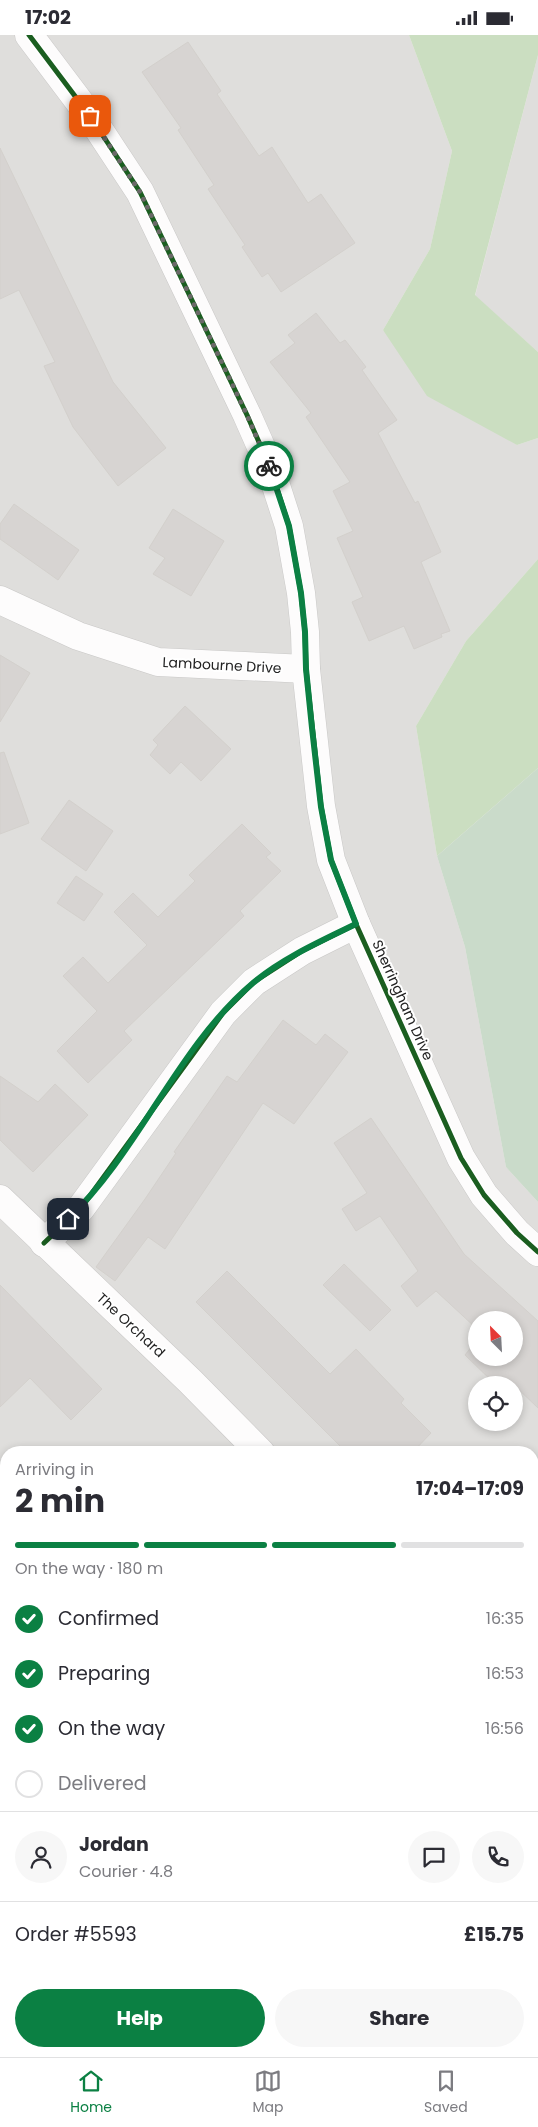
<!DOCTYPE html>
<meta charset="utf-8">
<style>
:root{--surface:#fff;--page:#f7f7f7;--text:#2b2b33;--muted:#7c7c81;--line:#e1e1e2;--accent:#0b8043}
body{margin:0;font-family:Poppins,sans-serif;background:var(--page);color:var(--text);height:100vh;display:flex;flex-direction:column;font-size:19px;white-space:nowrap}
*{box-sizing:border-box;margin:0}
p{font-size:16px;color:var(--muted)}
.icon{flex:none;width:28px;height:28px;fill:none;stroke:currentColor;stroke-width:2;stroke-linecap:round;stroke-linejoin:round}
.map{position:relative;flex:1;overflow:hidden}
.details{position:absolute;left:0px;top:1411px;width:539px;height:611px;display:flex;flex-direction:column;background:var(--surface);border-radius:20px 20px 0 0;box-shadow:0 2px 8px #0003}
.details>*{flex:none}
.needle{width:32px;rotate:336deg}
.fabs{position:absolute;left:468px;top:1276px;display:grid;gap:10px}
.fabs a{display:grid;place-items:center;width:55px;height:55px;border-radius:50%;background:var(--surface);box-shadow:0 2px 8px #0003;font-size:25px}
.pin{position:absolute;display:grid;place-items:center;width:42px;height:42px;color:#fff;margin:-21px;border-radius:10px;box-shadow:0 2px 8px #0006}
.courier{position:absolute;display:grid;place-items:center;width:50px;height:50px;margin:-25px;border:4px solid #0b8043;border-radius:50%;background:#fff;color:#222;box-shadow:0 1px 6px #0007}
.head em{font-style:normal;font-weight:700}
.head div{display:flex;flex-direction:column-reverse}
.head{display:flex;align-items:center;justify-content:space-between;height:85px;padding:0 15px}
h1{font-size:32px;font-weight:700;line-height:38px}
.bar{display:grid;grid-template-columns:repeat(4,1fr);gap:8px 5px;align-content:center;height:60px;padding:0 15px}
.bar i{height:6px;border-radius:4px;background:var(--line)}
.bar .on{background:var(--accent)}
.bar p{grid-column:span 4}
.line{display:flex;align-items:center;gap:12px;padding:0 15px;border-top:1px solid var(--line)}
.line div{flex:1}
.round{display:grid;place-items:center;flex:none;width:52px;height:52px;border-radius:26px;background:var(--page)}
ol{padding:0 15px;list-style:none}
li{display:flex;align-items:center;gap:15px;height:55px}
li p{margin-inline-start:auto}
li .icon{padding:5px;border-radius:50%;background:var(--accent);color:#fff;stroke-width:4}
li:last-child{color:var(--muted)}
li i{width:28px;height:28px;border:2px solid var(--line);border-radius:50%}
.primary-button{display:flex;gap:10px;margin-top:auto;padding:10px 15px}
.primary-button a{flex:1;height:58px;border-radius:30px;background:var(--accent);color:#fff;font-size:20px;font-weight:700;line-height:58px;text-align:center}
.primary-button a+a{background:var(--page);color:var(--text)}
.status{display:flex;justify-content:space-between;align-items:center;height:35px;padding:0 25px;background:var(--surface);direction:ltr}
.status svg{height:14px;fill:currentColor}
.menu{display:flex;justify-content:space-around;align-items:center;height:70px;border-top:1px solid var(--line);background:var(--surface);font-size:14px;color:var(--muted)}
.menu a{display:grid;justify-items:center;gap:2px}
.menu .on{color:var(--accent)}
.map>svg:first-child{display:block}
.residential{fill:#dfdedc;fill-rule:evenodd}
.education{fill:#f8f7e8}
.forest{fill:#cbdec1}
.cemetery{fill:#cadbca}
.building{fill:#d7d4d2;stroke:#d3d0cc}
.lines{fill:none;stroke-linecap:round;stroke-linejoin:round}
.minor-casing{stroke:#c9c8c7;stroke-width:29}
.minor{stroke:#fdfcfc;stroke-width:28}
.cycleway-casing{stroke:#fff;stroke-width:8}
.cycleway{stroke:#1b5e20;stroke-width:5}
.done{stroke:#6a6968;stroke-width:5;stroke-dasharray:0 9}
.route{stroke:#0b8043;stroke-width:6}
.labels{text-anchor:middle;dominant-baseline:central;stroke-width:4;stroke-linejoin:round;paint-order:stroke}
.street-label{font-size:14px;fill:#222;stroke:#fff}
</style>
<div class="status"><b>17:02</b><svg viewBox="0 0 49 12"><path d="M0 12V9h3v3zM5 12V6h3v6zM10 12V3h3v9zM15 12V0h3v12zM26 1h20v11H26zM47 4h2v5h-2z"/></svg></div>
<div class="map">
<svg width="538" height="2022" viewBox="0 0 538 2022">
<rect width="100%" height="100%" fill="#f0eeeb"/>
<!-- residential -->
<g class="residential">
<path d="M0,0H409L452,116L430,214L383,295L517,410L538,403V524L466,606L416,691L437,821L465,912L506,1132L538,1167V2022H0ZM476,1285H514V1322H476ZM476,1350H514V1388H476ZM6,1418H532V2016H6Z"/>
<polygon points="538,20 538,317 475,261"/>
</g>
<!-- education -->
<g class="education">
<polygon points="6,1681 6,1964 0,1960 0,1691"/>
<polygon points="80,2016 281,2016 276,2022 88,2022"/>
</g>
<!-- forest -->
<g class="forest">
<polygon points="409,0 538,0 538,20 475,260 538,317 538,403 517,410 427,361 383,295 430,214 452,116"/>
<polygon points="538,524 538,733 437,821 416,691 466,606"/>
</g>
<!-- cemetery -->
<polygon class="cemetery" points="538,733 538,1167 506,1132 465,912 437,821"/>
<!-- building -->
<g class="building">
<polygon points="188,7 221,56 217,59 259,121 272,112 308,168 321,159 355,208 281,257 268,238 262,242 242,212 245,210 208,154 214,150 178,95 181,93 142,37"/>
<polygon points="0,113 113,347 166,413 118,451 73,392 44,331 55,327 19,255 0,264"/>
<polygon points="316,278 340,308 345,305 366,332 362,335 397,385 378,398 415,468 418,466 441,517 421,527 450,596 441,599 442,602 414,614 404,591 369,606 352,567 363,562 337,503 353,496 333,456 350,447 306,382 311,378 270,327 295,308 288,300"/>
<polygon points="14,469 79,515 58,545 0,504 0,489"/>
<polygon points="173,474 224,506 191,561 153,539 165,523 149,513"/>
<polygon points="0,620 30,638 0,687"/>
<polygon points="185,671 231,714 201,746 181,727 170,739 150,720 158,710 153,705"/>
<polygon points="4,717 29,788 0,799 0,718"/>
<polygon points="69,765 113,796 86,836 41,804"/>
<polygon points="242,789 271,818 266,822 281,836 240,876 244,881 124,996 132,1005 88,1048 57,1016 97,976 63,941 83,922 108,948 147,910 114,877 133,858 158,882 195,846 189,840"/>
<polygon points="76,841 103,859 84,886 57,868"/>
<polygon points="283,985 316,1010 325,999 348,1017 294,1089 263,1068 165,1214 148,1202 115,1246 96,1232 145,1164 176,1118 174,1117 227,1041 237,1047"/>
<polygon points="0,1041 38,1067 55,1049 88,1080 33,1137 0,1105"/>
<polygon points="371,1083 464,1219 538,1286 538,1373 514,1350 496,1350 465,1320 476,1306 476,1322 514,1322 514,1285 476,1285 476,1293 436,1256 417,1272 401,1251 418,1236 380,1181 356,1196 342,1174 367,1158 334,1108"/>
<polygon points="344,1229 391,1275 370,1296 323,1250"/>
<polygon points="227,1236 330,1339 356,1314 404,1364 401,1368 431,1398 412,1418 347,1418 196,1267"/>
<polygon points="0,1250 102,1354 71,1385 30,1343 0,1372"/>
</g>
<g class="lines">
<defs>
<g id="minor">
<polyline points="29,0 90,81 140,157 247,380 270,432 289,491 301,558 305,597 306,634 321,771 331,825 356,889 461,1123 484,1160 517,1198 538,1217"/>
<polyline points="0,565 78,601 158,627 306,634"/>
<polyline points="0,1164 190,1346 261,1418"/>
<polyline points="44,1208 81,1173 223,978 254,947 302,916 356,889"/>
<polyline points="532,1693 538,1699"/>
</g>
</defs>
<!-- minor casing -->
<use href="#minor" class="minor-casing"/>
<!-- minor -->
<use href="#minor" class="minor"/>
<defs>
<g id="cycleway">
<polyline points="29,0 90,81 140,157 247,380 270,432 289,491 301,558 305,597 306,634 321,771 331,825 356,889 461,1123 484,1160 517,1198 538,1217"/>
<polyline points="44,1208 81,1173 223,978 254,947 302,916 356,889"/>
</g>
</defs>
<!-- cycleway casing -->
<use href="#cycleway" class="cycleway-casing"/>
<!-- cycleway -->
<use href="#cycleway" class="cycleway"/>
</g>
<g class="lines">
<!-- done -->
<polyline class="done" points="90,81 140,157 247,380 269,431"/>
<!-- route -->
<path class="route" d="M68,1184C139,1117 178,1011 253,948C283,923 321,906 356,889L331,825L321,772L312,693L306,634L305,597L301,558L289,491L269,431"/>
</g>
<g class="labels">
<!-- street labels -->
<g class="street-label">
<text transform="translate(222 630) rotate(3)">Lambourne Drive</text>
<text transform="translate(403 965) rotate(66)">Sherringham Drive</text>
<text transform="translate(131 1290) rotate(43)">The Orchard</text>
</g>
</g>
</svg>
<div class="fabs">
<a><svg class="needle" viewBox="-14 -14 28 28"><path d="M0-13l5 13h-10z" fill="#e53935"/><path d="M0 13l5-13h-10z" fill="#7c7c81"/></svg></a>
<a><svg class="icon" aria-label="locate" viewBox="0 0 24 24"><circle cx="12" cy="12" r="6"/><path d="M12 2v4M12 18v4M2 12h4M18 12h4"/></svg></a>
</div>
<div class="pin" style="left:90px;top:81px;background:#ea580c"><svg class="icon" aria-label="bag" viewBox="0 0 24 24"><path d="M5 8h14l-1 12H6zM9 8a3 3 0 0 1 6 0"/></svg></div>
<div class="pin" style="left:68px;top:1184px;background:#1f2937"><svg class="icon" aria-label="home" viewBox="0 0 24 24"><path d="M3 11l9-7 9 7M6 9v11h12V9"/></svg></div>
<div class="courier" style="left:269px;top:431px"><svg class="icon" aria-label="bike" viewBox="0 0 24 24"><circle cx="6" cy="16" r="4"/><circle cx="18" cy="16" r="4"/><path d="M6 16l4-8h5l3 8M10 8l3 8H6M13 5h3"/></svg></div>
<section class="details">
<div class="head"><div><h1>2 min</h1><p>Arriving in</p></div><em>17:04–17:09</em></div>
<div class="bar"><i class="on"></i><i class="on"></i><i class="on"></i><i></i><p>On the way · 180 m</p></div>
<ol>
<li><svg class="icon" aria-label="check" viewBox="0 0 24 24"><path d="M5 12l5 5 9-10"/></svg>Confirmed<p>16:35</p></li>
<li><svg class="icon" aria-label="check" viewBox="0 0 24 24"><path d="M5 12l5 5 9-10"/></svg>Preparing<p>16:53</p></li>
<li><svg class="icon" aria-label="check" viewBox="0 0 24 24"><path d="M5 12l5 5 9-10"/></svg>On the way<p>16:56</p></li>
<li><i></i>Delivered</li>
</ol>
<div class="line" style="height:90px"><a class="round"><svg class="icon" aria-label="person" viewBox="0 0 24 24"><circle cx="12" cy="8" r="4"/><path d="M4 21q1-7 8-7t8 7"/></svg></a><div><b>Jordan</b><p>Courier · 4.8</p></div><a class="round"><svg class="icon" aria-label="chat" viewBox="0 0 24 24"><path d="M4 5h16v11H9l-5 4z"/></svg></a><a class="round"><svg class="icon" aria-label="phone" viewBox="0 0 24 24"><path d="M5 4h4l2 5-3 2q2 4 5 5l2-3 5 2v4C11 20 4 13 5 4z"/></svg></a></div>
<div class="line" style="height:65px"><div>Order #5593</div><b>£15.75</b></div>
<div class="primary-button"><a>Help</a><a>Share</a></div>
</section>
</div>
<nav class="menu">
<a class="on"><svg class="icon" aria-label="home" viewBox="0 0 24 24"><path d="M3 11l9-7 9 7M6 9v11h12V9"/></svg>Home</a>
<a><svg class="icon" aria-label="map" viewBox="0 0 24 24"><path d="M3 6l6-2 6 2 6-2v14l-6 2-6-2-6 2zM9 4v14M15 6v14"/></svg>Map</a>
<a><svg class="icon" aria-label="saved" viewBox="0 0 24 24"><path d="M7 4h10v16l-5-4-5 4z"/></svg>Saved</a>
</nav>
